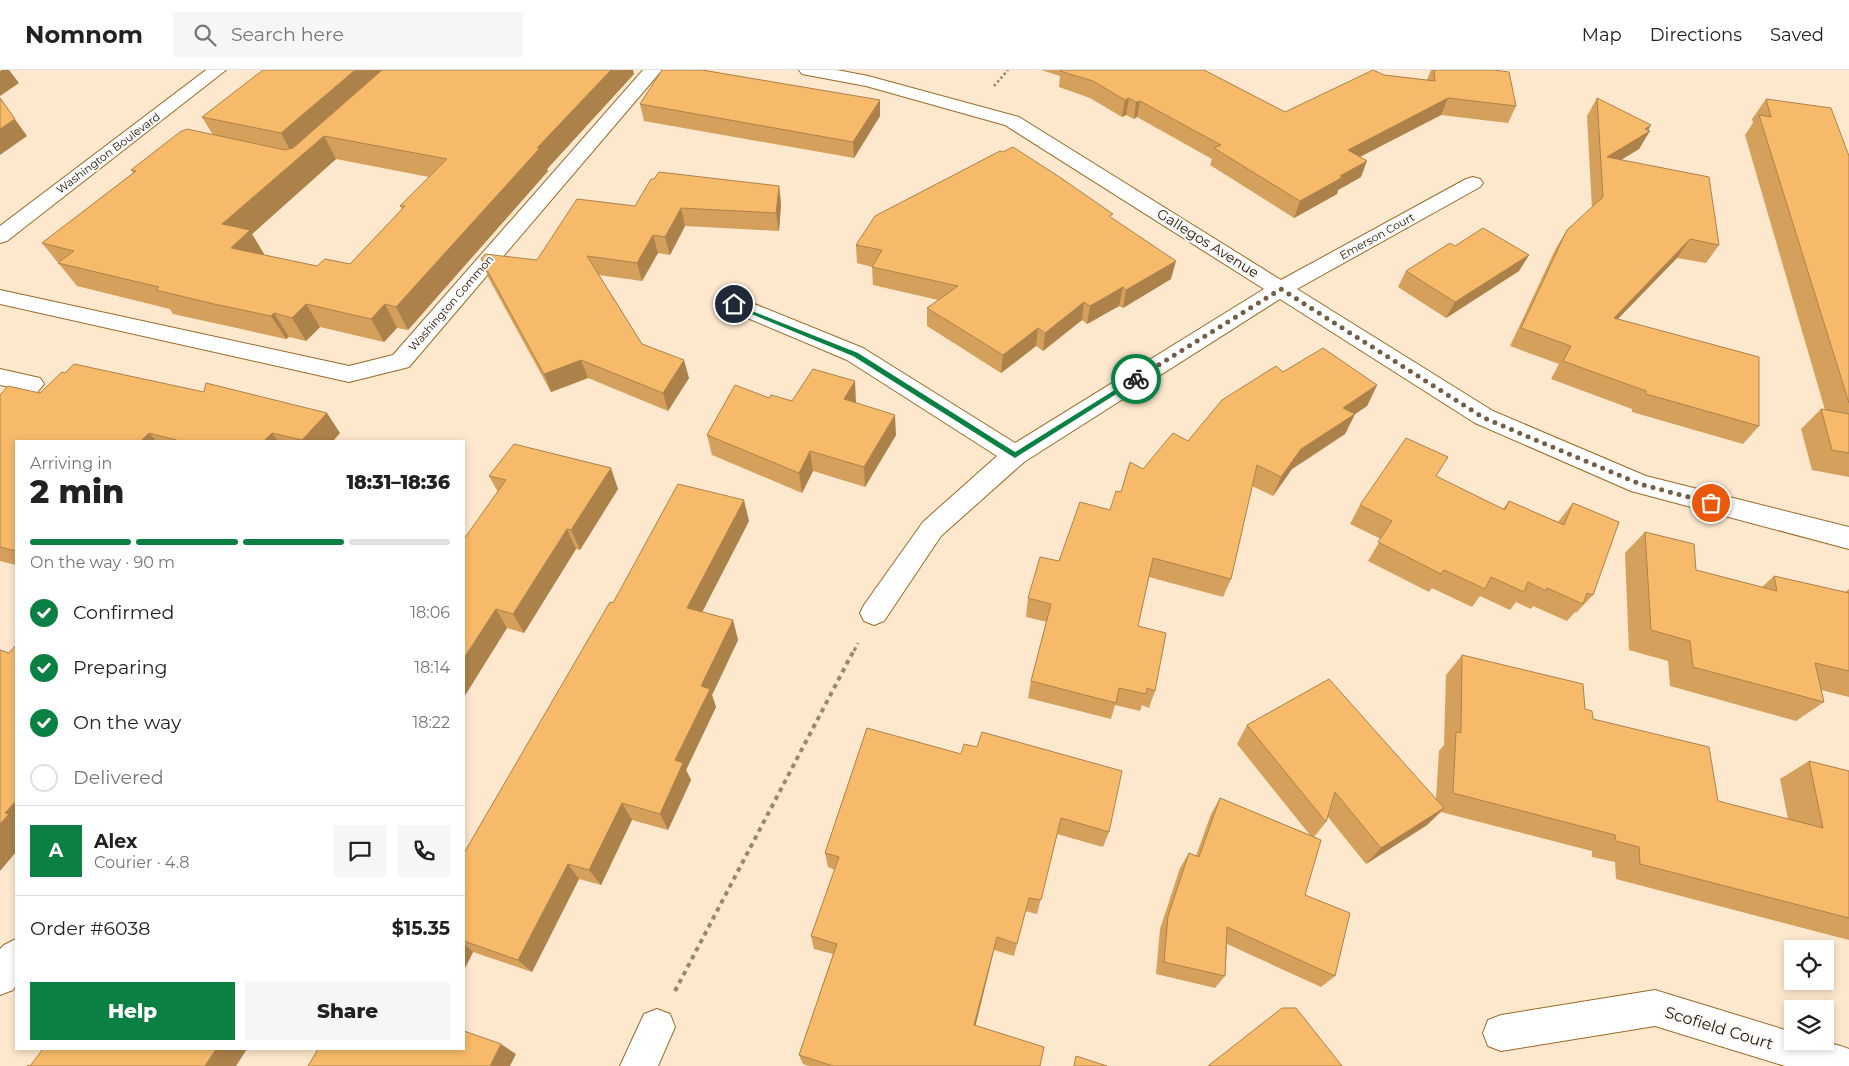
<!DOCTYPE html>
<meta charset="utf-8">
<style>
:root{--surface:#fff;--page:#f6f6f6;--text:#222;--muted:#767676;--line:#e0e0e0;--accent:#0b8043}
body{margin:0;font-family:Montserrat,sans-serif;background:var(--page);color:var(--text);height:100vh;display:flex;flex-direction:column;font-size:19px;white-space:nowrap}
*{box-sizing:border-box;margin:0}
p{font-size:16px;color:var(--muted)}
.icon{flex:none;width:28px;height:28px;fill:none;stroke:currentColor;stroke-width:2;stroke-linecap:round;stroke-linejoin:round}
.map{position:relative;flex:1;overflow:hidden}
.drawer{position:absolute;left:15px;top:370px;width:450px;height:610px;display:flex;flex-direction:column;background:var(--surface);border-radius:0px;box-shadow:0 2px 8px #0003}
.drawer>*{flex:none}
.buttons{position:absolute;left:1784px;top:870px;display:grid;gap:10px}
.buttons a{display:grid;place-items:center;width:50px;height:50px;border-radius:0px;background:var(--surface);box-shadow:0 2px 8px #0003;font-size:25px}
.pin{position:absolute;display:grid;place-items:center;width:42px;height:42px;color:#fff;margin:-21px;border:2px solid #fff;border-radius:50%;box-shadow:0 1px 5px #0007}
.courier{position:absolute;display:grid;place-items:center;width:50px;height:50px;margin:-25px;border:4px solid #0b8043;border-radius:50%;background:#fff;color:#222;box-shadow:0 1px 6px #0007}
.headline em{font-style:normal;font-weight:800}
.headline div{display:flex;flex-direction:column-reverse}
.headline{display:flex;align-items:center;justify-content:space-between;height:85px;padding:0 15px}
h1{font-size:32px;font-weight:800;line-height:38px}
.bar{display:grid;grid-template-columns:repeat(4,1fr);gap:8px 5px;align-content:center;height:60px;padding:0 15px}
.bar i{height:6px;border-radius:4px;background:var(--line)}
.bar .current{background:var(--accent)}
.bar p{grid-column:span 4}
.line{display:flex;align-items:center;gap:12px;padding:0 15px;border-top:1px solid var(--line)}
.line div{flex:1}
.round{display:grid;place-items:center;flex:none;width:52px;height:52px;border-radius:0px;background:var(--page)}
ol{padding:0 15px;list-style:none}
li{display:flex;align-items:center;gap:15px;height:55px}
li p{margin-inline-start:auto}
li .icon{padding:5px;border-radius:50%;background:var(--accent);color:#fff;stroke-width:4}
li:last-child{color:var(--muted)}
li i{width:28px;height:28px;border:2px solid var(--line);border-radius:50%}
.button{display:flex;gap:10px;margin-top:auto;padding:10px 15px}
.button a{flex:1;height:58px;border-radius:0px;background:var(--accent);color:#fff;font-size:20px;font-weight:800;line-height:58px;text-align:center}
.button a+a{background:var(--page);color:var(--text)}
header{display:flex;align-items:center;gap:30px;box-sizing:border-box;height:70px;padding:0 25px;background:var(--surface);border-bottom:1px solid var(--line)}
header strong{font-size:24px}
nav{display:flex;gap:28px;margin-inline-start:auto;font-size:18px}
.search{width:350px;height:45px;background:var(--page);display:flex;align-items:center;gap:12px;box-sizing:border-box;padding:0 18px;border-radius:0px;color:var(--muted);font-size:19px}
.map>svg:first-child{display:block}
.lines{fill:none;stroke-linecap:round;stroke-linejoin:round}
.minor-casing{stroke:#9a6a25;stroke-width:2}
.tertiary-casing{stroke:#9a6a25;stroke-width:2}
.path-far2{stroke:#9b866f;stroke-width:2.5;stroke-dasharray:2.5 2.5;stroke-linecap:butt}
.path-far1{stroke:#9b866f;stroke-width:3;stroke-dasharray:4 4;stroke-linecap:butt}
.path{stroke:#9b866f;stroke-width:4;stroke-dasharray:4.5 4.5;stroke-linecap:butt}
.minor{fill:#fff;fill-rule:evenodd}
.tertiary{fill:#fff;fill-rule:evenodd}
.wall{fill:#d4a05b;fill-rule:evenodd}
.shaded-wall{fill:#ad824a}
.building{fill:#f7ba6a;stroke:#ad824a;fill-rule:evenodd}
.route{fill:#0b8043}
.done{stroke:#735e48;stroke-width:5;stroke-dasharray:0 9}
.labels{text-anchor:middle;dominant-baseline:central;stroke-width:4;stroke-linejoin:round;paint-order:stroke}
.far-street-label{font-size:11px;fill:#281500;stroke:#f8f8f8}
.street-label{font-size:14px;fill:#281500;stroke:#f8f8f8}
.near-street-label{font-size:16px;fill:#281500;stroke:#f8f8f8}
</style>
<header>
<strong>Nomnom</strong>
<div class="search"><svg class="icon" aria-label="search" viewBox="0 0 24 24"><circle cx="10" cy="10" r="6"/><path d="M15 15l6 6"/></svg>Search here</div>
<nav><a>Map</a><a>Directions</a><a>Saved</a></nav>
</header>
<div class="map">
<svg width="1849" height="996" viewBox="0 0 1849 996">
<rect width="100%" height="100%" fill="#fde7cd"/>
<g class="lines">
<defs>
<g id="minor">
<polygon points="643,0 662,0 409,297 349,312 0,234 0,220 349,296 393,285"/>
<polygon points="799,0 837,0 868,6 1019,47 1281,210 1466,109 1473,107 1480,109 1483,113 1480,117 1297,219 1493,341 1646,406 1849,457 1849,479 1631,421 1475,353 1280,229 1024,392 941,466 884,551 874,555 864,551 860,543 864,535 923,452 997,386 847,290 726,239 723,234 726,229 734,227 742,229 863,278 1015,373 1264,219 1005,55 866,16 802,4"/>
<polygon points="0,299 40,308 44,314 9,356 0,359 0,334 14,318 0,315"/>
<polygon points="16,869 16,915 13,920 0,925 0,879 4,875"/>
<path d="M1655,920L1792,962V971C1813,971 1830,971 1849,979V996H1785L1655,956L1501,981L1488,976L1483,963L1488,950L1501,945Z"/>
<polygon points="657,939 670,944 675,957 658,996 620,996 644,944"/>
</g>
<polygon id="tertiary" points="206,0 226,0 7,171 0,173 0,156"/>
</defs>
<!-- minor casing -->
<use href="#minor" class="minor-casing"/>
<!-- tertiary casing -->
<use href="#tertiary" class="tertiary-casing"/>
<!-- path-far2 -->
<polyline class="path-far2" points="994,16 1008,0"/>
<!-- path-far1 -->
<polyline class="path-far1" points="854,581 858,573"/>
<!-- path -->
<polyline class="path" points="675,921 854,580"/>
<!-- minor -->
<use href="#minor" class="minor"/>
<!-- tertiary -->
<use href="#tertiary" class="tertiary"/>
</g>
<!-- wall -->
<g class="wall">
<polygon points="1041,0 1204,0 1285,42 1384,5 1427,10 1431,0 1494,0 1516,36 1508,53 1441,45 1360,87 1361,107 1338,120 1337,124 1294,148 1210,95 1212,89 1137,47 1134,49 1126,45 1122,47 1090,28 1059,17 1060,6"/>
<path d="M634,4L547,99L548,101L408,260L397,258L384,272L320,257L306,271L289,267L286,269L173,244L170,239L77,216L42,173L133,103L131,100L213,65L202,47ZM336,89L429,107L400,136L402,139L350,194L317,196L263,185L264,184L252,164Z"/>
<polygon points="1597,28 1648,60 1639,79 1621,90 1719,175 1706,193 1677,188 1618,249 1759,356 1743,374 1632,342 1632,339 1551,309 1559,294 1510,276 1556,178 1567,160 1592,138 1587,46"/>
<polygon points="1766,29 1849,86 1849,407 1812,400 1801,359 1821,339 1825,340 1745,65 1753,53 1752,49"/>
<polygon points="880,30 880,46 854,88 644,51 640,34"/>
<polygon points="779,116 781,134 779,161 685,156 670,185 658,183 642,211 599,205 642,274 689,308 668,341 588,308 551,322 488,207 481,189 537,190 635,136"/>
<polygon points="1112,148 1171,209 1123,238 1119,236 1087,254 1082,250 1043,281 1036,276 1001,303 927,256 927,238 938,230 873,215 872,197 857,193 856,175"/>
<polygon points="1529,185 1519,201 1446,248 1398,217 1406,201"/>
<polygon points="1283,302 1377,315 1367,336 1355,344 1345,364 1292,399 1273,426 1252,416 1231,509 1223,527 1149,507 1138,556 1155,621 1149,638 1142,635 1140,641 1115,635 1111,649 1028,628 1031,611 1047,552 1026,547 1028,528 1059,491 1110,440 1121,422 1143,399 1188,371"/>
<polygon points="40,323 340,363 333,371 16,371 16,495 0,491 0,325"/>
<polygon points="769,328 792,331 856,332 856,333 896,365 865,417 813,401 802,423 712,385 707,365"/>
<polygon points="489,406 618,419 580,480 576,479 524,563 507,558 464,627 498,422"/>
<polygon points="1436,407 1503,439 1509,431 1558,452 1573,433 1593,525 1576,543 1575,542 1567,551 1533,536 1531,539 1516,532 1510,540 1480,526 1472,537 1432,518 1429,522 1368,491 1381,469 1350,454 1360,435"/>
<polygon points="749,451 702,542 733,550 738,570 712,625 716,637 686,700 691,710 668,760 632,750 601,815 579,809 532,902 473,882 464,900 464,783 613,533"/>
<polygon points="1645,462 1696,500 1762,517 1774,506 1845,522 1849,519 1849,627 1821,620 1824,632 1796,651 1670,616 1668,591 1629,580 1625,483"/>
<polygon points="1462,585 1585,639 1593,649 1718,731 1788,749 1780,709 1809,691 1849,701 1849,870 1616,809 1615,792 1592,787 1592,781 1441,742 1427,755 1366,794 1328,747 1326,752 1314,767 1305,825 1335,906 1321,917 1227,874 1225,906 1215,918 1156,904 1160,859 1180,798 1189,783 1196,786 1211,744 1220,728 1310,765 1237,674 1247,655 1436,729 1439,681 1444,675 1446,605"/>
<polygon points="867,658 1109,762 1103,777 1057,764 1037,844 1025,841 1014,886 994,880 975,956 1040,996 809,996 803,994 799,985 833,884 814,879 811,866 835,800 828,797 825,783"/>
</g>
<!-- shaded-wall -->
<g class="shaded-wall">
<polygon points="2,0 9,0 19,13 0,26 0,1"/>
<polygon points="355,0 392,0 293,86 281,63"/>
<polygon points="611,0 633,0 634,4 547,99 548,101 408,260 396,237 537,78"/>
<polygon points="0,28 27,66 0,85"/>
<polygon points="1129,28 1126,45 1122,47 1125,30"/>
<polygon points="1448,28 1441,45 1342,96 1348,80"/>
<polygon points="880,30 880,46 854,88 853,72"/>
<polygon points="1140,31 1137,47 1134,49 1136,32"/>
<polygon points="1651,55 1646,64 1650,61 1639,79 1601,102 1607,87"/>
<polygon points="324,66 336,89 252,164 264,184 246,201 231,178 222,154"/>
<polygon points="1367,91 1361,107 1338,120 1337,124 1294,148 1300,131 1340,106"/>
<polygon points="779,116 781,134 779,161 776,143"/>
<polygon points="681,138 685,156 670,185 665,167"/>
<polygon points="653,165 658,183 642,211 637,193"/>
<polygon points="1690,169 1677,188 1601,266 1614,248"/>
<polygon points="1529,185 1519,201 1446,248 1455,232"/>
<polygon points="1176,191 1171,209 1123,238 1126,220"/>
<polygon points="1123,217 1119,236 1087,254 1090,236"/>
<polygon points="1084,232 1082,250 1043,281 1045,263"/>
<polygon points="306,234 320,257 306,271 292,248"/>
<polygon points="385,234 397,258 384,272 371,249"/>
<polygon points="274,243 289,267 286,269 271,246"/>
<polygon points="1038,258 1036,276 1001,303 1003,285"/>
<polygon points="581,290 588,308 551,322 544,304"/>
<polygon points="684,290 689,308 668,341 663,323"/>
<polygon points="855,311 856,332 845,350 844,329"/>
<polygon points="1377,315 1367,336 1355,344 1345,364 1292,399 1273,426 1281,407 1301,379 1343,338"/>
<polygon points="327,343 340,363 333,371 303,371 302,370"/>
<polygon points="895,345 896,365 865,417 864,397"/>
<polygon points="149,363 156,371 141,371"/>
<polygon points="272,363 278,371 264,371"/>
<polygon points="810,381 813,401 802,423 799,403"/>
<polygon points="611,398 618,419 580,480 571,460"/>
<polygon points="744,430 749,451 694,558 687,538"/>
<polygon points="567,459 576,479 524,563 513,544"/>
<polygon points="496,539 507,558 464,627 464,588"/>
<polygon points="733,550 738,570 712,625 716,637 686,700 691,710 668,760 660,744 675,690 701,616"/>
<polygon points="16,731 16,782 0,801 0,754 5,743"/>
<polygon points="622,733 632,750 601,815 589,800"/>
<polygon points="1444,738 1427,755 1366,794 1381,778"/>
<polygon points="568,794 579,809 532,902 518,890"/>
<polygon points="997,867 994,880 973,966 974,955"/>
<polygon points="464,874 473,882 464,900"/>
<polygon points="501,974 516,984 510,996 490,996"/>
<polygon points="216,979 247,979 236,996 205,996"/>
</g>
<!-- building -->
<g class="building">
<polygon points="263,0 355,0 281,63 202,47"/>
<path d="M382,0H611L537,78H540L396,237L385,234L371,249L306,234L292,248L274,243L271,246L214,234L156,220L159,217L58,193L74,181L42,173L136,101L131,100L180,62L187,59L285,80L293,78ZM324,66L447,89L400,136H405L350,194L325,189L317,196L231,178L250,160L222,154Z"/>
<polygon points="662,0 702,0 880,30 853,72 640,34"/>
<polygon points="1061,0 1204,0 1285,42 1373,0 1384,5 1435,11 1434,0 1494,0 1509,2 1516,36 1448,28 1348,80 1367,91 1340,106 1343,107 1300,131 1214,78 1221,75 1140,31 1136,32 1129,28 1125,30 1093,11 1060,1"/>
<polygon points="0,28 15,49 0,59"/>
<polygon points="1597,28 1651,55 1645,59 1650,61 1607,87 1709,107 1719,175 1690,169 1614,248 1759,287 1759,356 1646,324 1646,321 1563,291 1571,276 1521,258 1567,160 1603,127"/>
<polygon points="1766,29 1831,38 1849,86 1849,333 1759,45 1771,47"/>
<polygon points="1013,77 1058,106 1113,144 1109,146 1176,191 1126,220 1123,217 1090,236 1084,232 1045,263 1038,258 1003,285 927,238 958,216 872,197 882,180 856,175 875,146 1000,81 1003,82"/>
<polygon points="659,102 779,116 776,143 681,138 665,167 653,165 637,193 587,186 642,274 684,290 663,323 581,290 544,304 481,189 485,184 537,190 577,129 635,136 651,109 654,109"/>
<polygon points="1483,158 1529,185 1455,232 1406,201 1450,173 1455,176"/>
<polygon points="1323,278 1377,315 1343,338 1355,344 1301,379 1281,407 1257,395 1231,509 1153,488 1138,556 1166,563 1155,621 1147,618 1146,624 1119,618 1116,633 1031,611 1051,534 1028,528 1040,487 1059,491 1080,432 1110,440 1116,421 1121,422 1130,392 1143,399 1173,363 1188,371 1222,330 1276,296 1283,302"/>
<polygon points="74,294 204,322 206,313 327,343 302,370 272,363 264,371 180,371 149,363 141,371 16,371 16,481 0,477 0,325 8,316 40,323 62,302 65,303"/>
<polygon points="813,299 855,311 844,329 895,345 864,397 810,381 799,403 707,365 735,315 769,328 771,325 792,331"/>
<polygon points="1821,339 1849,344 1849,383 1832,380"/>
<polygon points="1406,368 1448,387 1436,406 1505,440 1509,431 1564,455 1573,433 1619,452 1593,525 1587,523 1583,534 1547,518 1546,521 1528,512 1524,522 1491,507 1485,519 1444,500 1441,504 1378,472 1392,451 1360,435"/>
<polygon points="514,374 611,398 571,460 567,459 513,544 496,539 464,588 464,469 506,410 489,406"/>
<polygon points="678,414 744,430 687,538 733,550 701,616 710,619 675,690 683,693 660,744 622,733 589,800 568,794 518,890 464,871 464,783 610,532 613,533"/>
<polygon points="1645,462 1694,474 1696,500 1777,521 1774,506 1849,523 1849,601 1815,593 1824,632 1693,597 1690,571 1651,560"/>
<polygon points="16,575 16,731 5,743 9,744 0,754 0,580 9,583"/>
<polygon points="1462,585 1583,614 1585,639 1592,641 1593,649 1709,677 1718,731 1823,758 1809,691 1849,701 1849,848 1640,794 1639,777 1616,771 1615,765 1453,723 1456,662 1461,663"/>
<polygon points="1329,609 1444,738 1381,778 1335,722 1326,752 1247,655"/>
<polygon points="867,658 961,684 964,674 977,677 982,662 1122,701 1109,762 1061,748 1041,830 1029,828 1017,874 997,867 974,955 1044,977 1040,996 833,996 799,985 837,874 811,866 839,787 825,783"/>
<polygon points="1220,728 1321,770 1305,825 1350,843 1335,906 1227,857 1225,906 1164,892 1168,846 1189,783 1199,787"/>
<polygon points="1282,938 1296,938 1342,996 1208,996"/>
<polygon points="464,961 501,974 490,996 308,996 318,979 464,979"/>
<polygon points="43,979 216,979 205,996 27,996 28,995 30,996"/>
<polygon points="1076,986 1107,996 1074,996"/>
</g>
<!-- route -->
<polygon class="route" points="732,233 858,283 1015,382 1134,308 1140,309 1015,388 853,286 732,236"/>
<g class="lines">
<!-- done -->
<polyline class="done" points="1136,309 1281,219 1484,348 1640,414 1711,433"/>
</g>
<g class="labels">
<!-- far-street labels -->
<g class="far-street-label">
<text transform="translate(108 83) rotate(-37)">Washington Boulevard</text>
<text transform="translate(1377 166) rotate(-29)">Emerson Court</text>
<text transform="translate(451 233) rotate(-49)">Washington Common</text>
</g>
<!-- street labels -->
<g class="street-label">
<text transform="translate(1208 173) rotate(32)">Gallegos Avenue</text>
</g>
<!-- near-street labels -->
<g class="near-street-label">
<text transform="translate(1719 958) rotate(17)">Scofield Court</text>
</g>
</g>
</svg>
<div class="buttons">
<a><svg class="icon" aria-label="locate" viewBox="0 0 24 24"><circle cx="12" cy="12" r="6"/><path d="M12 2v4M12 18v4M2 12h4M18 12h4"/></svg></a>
<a><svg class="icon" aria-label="layers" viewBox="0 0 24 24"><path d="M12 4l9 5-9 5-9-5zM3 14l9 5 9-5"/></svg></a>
</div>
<div class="pin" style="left:1711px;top:433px;background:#ea580c"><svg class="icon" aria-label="bag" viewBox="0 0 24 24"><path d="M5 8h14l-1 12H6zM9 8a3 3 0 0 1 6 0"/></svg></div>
<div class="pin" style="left:734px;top:234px;background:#1f2937"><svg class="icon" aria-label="home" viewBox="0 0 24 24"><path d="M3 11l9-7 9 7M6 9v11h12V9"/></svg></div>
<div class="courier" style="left:1136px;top:309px"><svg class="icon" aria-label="bike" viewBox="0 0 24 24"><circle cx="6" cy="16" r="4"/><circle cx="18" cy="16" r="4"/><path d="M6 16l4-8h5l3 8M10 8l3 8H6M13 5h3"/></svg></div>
<section class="drawer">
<div class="headline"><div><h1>2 min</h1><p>Arriving in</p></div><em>18:31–18:36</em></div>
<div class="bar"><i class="current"></i><i class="current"></i><i class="current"></i><i></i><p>On the way · 90 m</p></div>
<ol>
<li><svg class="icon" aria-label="check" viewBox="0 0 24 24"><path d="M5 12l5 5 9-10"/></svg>Confirmed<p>18:06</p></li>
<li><svg class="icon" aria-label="check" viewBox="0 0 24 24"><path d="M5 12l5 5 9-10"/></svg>Preparing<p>18:14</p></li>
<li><svg class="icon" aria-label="check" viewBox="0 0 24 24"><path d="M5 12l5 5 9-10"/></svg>On the way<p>18:22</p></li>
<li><i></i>Delivered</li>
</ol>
<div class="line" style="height:90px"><b class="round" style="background:var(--accent);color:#fff">A</b><div><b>Alex</b><p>Courier · 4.8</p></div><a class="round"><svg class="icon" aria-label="chat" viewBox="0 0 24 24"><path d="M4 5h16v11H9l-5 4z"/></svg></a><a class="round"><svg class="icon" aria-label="phone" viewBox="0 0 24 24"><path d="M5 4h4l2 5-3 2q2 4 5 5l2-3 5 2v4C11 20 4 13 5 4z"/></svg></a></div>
<div class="line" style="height:65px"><div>Order #6038</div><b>$15.35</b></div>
<div class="button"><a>Help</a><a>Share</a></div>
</section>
</div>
